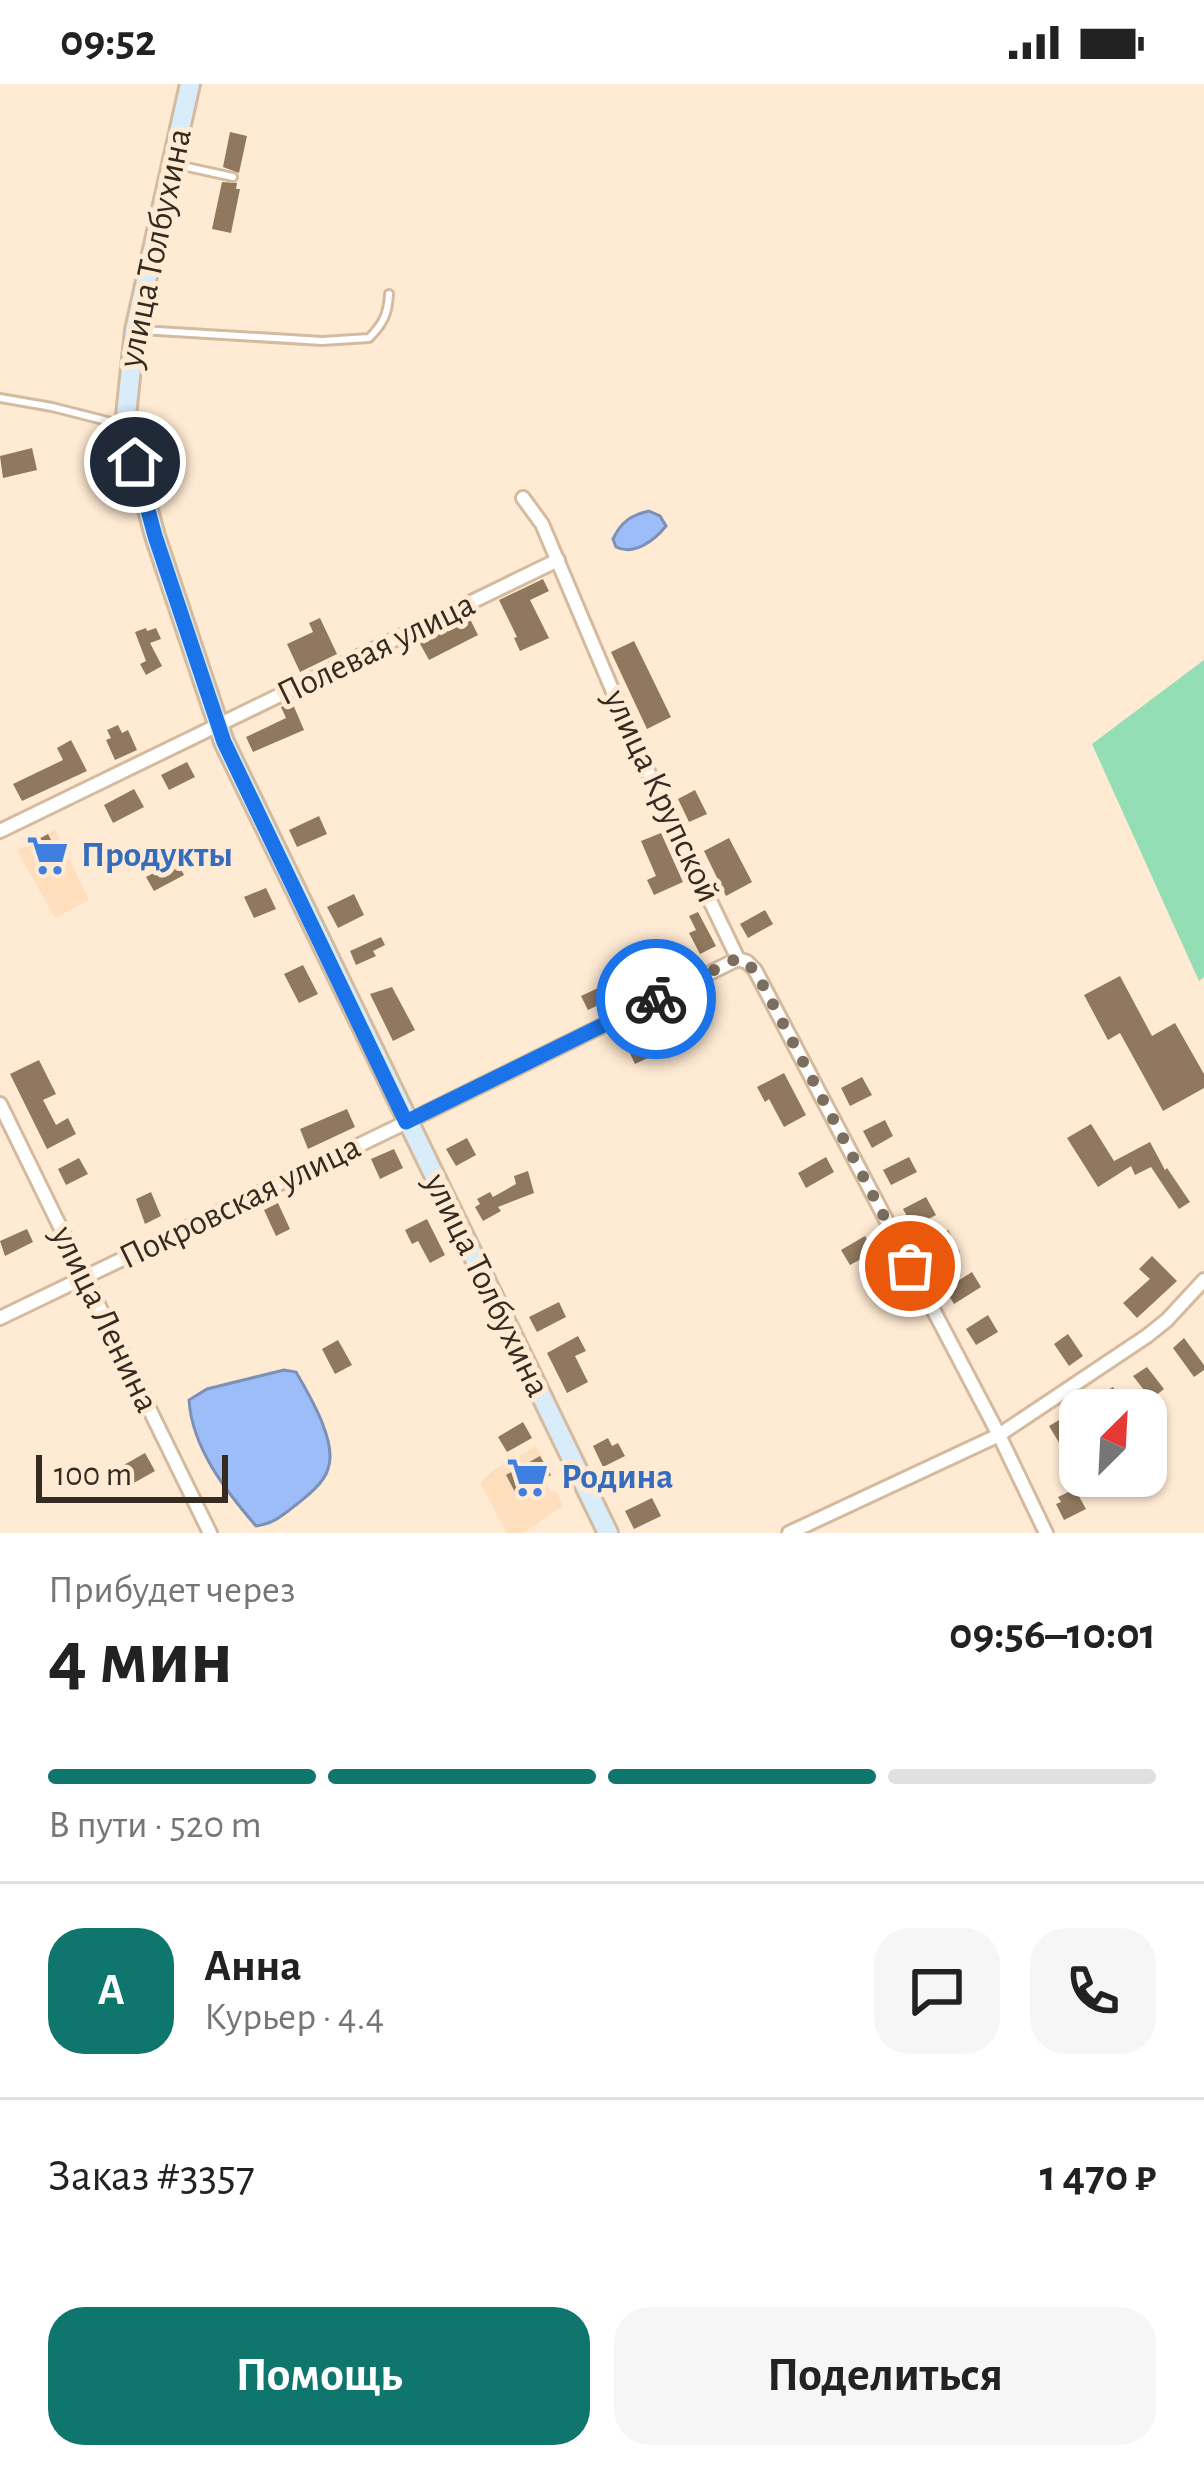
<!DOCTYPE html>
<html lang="ru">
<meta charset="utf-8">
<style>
:root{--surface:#fff;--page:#f6f6f6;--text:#222;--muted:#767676;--line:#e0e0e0;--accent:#0f766e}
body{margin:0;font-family:"Alegreya Sans",sans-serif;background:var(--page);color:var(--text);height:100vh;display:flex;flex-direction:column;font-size:45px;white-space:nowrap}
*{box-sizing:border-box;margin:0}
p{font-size:39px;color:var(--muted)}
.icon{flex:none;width:66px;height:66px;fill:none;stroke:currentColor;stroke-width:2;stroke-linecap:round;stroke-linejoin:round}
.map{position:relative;height:1449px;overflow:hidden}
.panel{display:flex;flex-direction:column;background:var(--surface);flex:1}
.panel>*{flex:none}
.needle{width:78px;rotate:24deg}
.tools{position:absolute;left:1059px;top:1305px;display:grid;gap:24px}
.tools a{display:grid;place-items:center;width:108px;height:108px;border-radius:24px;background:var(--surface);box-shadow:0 3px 9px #0004;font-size:60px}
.scale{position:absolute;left:36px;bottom:30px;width:192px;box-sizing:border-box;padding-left:12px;border:6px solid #352b20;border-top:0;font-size:33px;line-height:42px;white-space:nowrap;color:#352b20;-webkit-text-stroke:9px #ffead3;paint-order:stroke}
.pin{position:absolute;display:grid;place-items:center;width:102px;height:102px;color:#fff;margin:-51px;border:6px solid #fff;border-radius:50%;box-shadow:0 3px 12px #0007}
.courier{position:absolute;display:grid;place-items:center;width:120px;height:120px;margin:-60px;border:9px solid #1a73e8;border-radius:50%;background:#fff;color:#222;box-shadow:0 3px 15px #0007}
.overview em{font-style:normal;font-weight:700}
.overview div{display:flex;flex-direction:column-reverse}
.overview{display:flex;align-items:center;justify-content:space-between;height:204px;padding:0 48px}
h1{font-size:78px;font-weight:700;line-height:90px}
.bar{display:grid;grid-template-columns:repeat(4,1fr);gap:18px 12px;align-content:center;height:144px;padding:0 48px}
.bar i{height:15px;border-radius:9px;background:var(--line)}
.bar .selected{background:var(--accent)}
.bar p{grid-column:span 4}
.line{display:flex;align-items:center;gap:30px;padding:0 48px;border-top:3px solid var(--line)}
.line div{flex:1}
.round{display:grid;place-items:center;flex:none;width:126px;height:126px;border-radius:36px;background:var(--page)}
.primary-button{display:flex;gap:24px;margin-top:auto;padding:24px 48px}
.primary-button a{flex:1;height:138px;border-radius:36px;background:var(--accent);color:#fff;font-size:48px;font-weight:700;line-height:138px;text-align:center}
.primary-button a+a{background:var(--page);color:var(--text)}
.status{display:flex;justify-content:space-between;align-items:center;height:84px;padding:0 60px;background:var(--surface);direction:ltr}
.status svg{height:33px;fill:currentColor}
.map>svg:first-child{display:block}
.built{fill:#fedebc}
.green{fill:#94deb5}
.water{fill:#9cbdf8;stroke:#7d91b7;stroke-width:3}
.building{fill:#8f785e}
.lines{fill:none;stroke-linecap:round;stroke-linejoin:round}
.service-casing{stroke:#d4bb9f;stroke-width:12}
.minor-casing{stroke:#d4bb9f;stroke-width:18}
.secondary-casing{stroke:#d4bb9f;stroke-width:24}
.service{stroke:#fff;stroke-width:6}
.minor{stroke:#fff;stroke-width:12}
.secondary{stroke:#d8ecfa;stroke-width:18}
.done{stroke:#7c6e5f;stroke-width:12;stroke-dasharray:0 21.6}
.route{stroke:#1a73e8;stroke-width:15}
.labels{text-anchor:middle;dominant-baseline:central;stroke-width:10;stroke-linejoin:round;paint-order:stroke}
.street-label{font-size:36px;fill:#352b20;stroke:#ffead3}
.shop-label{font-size:36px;font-weight:bold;fill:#366cbe;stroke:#ffead3;text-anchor:start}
</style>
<div class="status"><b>09:52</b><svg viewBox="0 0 49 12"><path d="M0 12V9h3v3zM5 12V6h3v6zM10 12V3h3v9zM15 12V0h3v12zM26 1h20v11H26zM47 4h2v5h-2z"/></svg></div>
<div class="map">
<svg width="1204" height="1449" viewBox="0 0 1204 1449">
<rect width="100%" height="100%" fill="#ffead3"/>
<!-- built -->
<g class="built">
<polygon points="55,746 89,816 55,834 17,766"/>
<polygon points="536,1362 551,1391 544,1396 551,1408 556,1407 563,1422 523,1449 507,1449 480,1399 494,1386"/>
</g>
<!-- green -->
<polygon class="green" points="1204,576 1204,893 1199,897 1092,660"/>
<!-- water -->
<g class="water">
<path d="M649,427L660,432L666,442C655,456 634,472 616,463L613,455C621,438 631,431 649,427Z"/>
<path d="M284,1286L296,1288C309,1311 338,1358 328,1385C324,1399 307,1412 297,1420C283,1431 273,1440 256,1442C226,1407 192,1364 189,1316L207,1305Z"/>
</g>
<!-- building -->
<g class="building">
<polygon points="230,48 247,52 239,89 223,83"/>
<polygon points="222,98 237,99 236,105 240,105 231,149 212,145"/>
<polygon points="32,364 37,386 3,394 0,372"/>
<polygon points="543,495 549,507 530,516 549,554 520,567 514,554 517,553 499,516"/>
<polygon points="468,531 478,551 429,576 418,556"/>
<polygon points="320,534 337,570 300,588 287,560 313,548 309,539"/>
<polygon points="146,544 147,547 156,544 161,555 150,559 162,582 146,591 140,580 146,577 135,548"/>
<polygon points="634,557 671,633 647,645 611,568"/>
<polygon points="292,618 304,646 253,668 246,653 286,634 281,623"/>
<polygon points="118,641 122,649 128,646 137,666 115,676 106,656 111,654 107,646"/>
<polygon points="71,656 87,687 22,717 13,700 63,676 57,664"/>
<polygon points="187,678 195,693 169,706 161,691"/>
<polygon points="134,705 144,723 113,739 104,721"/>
<polygon points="695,706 707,730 689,738 678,715"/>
<polygon points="319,732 327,750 297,763 289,746"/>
<polygon points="661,749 683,798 654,811 647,796 656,792 641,757"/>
<polygon points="48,750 64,783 45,792 29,760"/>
<polygon points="729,754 752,798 726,812 704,767"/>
<polygon points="177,777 184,791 154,807 146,793"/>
<polygon points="266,804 276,825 254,834 244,813"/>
<polygon points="354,810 364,831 338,844 327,823"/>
<polygon points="765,826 773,840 748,854 740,840"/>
<polygon points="698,828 716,862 700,870 689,849 696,846 689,832"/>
<polygon points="381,853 385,861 373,867 376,872 356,881 350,867"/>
<polygon points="626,878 638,902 588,926 581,912 613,897 607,886"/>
<polygon points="303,881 318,910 299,919 284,890"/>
<polygon points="1120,892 1152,952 1175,939 1204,990 1204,1004 1163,1027 1120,949 1108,956 1084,911"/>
<polygon points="392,903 415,946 393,957 370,910"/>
<polygon points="640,947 652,972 635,980 623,955"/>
<polygon points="39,976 56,1010 43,1016 56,1041 68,1034 76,1050 47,1065 10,990"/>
<polygon points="784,989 806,1031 784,1043 769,1015 765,1018 757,1003"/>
<polygon points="862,993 872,1011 850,1022 841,1004"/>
<polygon points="347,1025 355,1043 308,1065 300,1045"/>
<polygon points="885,1036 893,1052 872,1064 863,1047"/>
<polygon points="1091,1040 1114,1077 1150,1058 1165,1086 1167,1084 1190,1118 1179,1125 1151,1083 1135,1091 1131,1082 1098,1103 1067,1054"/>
<polygon points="467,1054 476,1071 456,1082 446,1065"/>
<polygon points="394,1065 403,1084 380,1095 371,1075"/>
<polygon points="826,1073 834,1088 806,1104 798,1089"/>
<polygon points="909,1073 917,1088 891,1101 883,1086"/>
<polygon points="79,1074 88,1090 66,1101 58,1085"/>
<polygon points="528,1087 534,1109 498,1123 501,1127 483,1137 475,1123 480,1120 477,1115 490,1108 493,1113 516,1100 514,1092"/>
<polygon points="151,1108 161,1132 145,1140 136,1115"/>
<polygon points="926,1113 936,1131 913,1143 903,1125"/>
<polygon points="278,1119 290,1145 276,1152 264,1126"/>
<polygon points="427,1135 445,1171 430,1179 418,1157 412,1160 405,1146"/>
<polygon points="27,1145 33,1158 5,1172 0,1157"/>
<polygon points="948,1146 960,1168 934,1182 922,1161"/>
<polygon points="865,1152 874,1168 850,1181 841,1166"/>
<polygon points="1152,1172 1177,1197 1137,1234 1123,1219 1150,1195 1139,1185"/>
<polygon points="972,1188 981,1203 954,1220 945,1205"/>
<polygon points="559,1218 566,1233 537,1248 529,1233"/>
<polygon points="988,1231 998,1248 976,1261 966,1245"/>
<polygon points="1068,1250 1083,1272 1069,1282 1054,1260"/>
<polygon points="578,1252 586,1267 575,1272 588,1298 567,1309 547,1269"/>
<polygon points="1184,1254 1204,1281 1204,1286 1194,1293 1173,1264"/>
<polygon points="338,1256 352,1281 335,1290 322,1265"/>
<polygon points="1147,1283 1164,1305 1151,1315 1133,1292"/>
<polygon points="1113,1303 1126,1326 1074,1326"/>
<polygon points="1061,1335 1078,1362 1066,1370 1049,1342"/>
<polygon points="523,1338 532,1354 507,1368 498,1353"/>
<polygon points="608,1354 612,1362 618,1359 625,1372 603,1383 593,1362"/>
<polygon points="145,1369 155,1387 132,1400 122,1382"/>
<polygon points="540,1372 551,1391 516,1410 506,1391"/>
<polygon points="1075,1405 1086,1425 1064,1436 1056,1420 1061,1418 1058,1413"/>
<polygon points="652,1414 661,1432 634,1445 625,1427"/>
</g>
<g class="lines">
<defs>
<g id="service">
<polyline points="178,81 233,93"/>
<path d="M141,246L322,257L369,254C383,240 388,230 389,210"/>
<polyline points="0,314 52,323 119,340"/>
</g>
<g id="minor">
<polyline points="523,414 542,440 639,669 738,875 747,878 755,886 999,1351 1046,1449"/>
<polyline points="0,747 558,476"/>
<polyline points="0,1020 210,1449"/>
<polyline points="0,1234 407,1038 738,875"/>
<polyline points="789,1449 999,1351 1147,1252 1167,1236 1204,1196"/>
</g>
<polyline id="secondary" points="190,0 135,246 125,341 155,452 224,658 608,1449"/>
</defs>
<!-- service casing -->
<use href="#service" class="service-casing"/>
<!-- minor casing -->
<use href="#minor" class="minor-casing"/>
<!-- secondary casing -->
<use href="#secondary" class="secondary-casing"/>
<!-- service -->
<use href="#service" class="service"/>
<!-- minor -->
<use href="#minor" class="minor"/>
<!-- secondary -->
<use href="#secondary" class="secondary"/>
</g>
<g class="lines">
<!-- done -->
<polyline class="done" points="656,915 738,874 755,886 910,1182"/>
<!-- route -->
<polyline class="route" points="135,378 155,452 224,658 406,1038 656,915"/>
</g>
<!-- icons -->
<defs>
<symbol id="supermarket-bare" viewBox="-9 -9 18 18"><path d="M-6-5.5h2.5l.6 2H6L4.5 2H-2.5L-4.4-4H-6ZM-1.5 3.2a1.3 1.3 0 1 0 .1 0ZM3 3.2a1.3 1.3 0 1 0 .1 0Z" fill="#3f7fe0" stroke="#ffead3" stroke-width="2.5" paint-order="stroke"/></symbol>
</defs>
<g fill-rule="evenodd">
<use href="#supermarket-bare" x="18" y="742" width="59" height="59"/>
<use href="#supermarket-bare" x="498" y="1364" width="59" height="59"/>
</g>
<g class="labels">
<!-- street labels -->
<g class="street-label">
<text transform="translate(155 164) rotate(-78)">улица Толбухина</text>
<text transform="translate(376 565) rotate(-26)">Полевая улица</text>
<text transform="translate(662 712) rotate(65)">улица Крупской</text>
<text transform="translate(240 1118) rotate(-26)">Покровская улица</text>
<text transform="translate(487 1201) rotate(64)">улица Толбухина</text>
<text transform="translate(105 1235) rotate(64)">улица Ленина</text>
</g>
<!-- shop labels -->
<g class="shop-label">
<text x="81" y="771">Продукты</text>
<text x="561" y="1393">Родина</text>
</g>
</g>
</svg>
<div class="tools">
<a><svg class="needle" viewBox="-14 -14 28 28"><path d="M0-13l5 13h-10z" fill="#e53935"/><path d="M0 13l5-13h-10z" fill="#767676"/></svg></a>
</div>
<div class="scale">100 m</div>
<div class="pin" style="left:910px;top:1182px;background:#ea580c"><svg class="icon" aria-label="bag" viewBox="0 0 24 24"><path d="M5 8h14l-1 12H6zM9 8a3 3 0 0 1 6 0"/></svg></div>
<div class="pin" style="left:135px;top:378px;background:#1f2937"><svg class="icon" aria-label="home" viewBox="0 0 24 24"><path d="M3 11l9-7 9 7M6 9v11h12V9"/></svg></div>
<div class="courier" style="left:656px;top:915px"><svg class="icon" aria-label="bike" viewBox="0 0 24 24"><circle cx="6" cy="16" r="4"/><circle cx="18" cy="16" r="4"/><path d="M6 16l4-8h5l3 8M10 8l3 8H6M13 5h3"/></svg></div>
</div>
<section class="panel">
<div class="overview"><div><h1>4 мин</h1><p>Прибудет через</p></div><em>09:56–10:01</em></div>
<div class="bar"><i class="selected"></i><i class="selected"></i><i class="selected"></i><i></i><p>В пути · 520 m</p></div>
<div class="line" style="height:216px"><b class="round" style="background:var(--accent);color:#fff">А</b><div><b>Анна</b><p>Курьер · 4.4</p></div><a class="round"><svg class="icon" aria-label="chat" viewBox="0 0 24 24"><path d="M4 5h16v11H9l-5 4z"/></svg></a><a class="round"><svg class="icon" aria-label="phone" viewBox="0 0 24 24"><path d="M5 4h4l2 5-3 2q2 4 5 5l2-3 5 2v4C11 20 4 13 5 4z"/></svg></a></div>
<div class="line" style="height:156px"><div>Заказ #3357</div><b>1 470 ₽</b></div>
<div class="primary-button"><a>Помощь</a><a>Поделиться</a></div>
</section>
